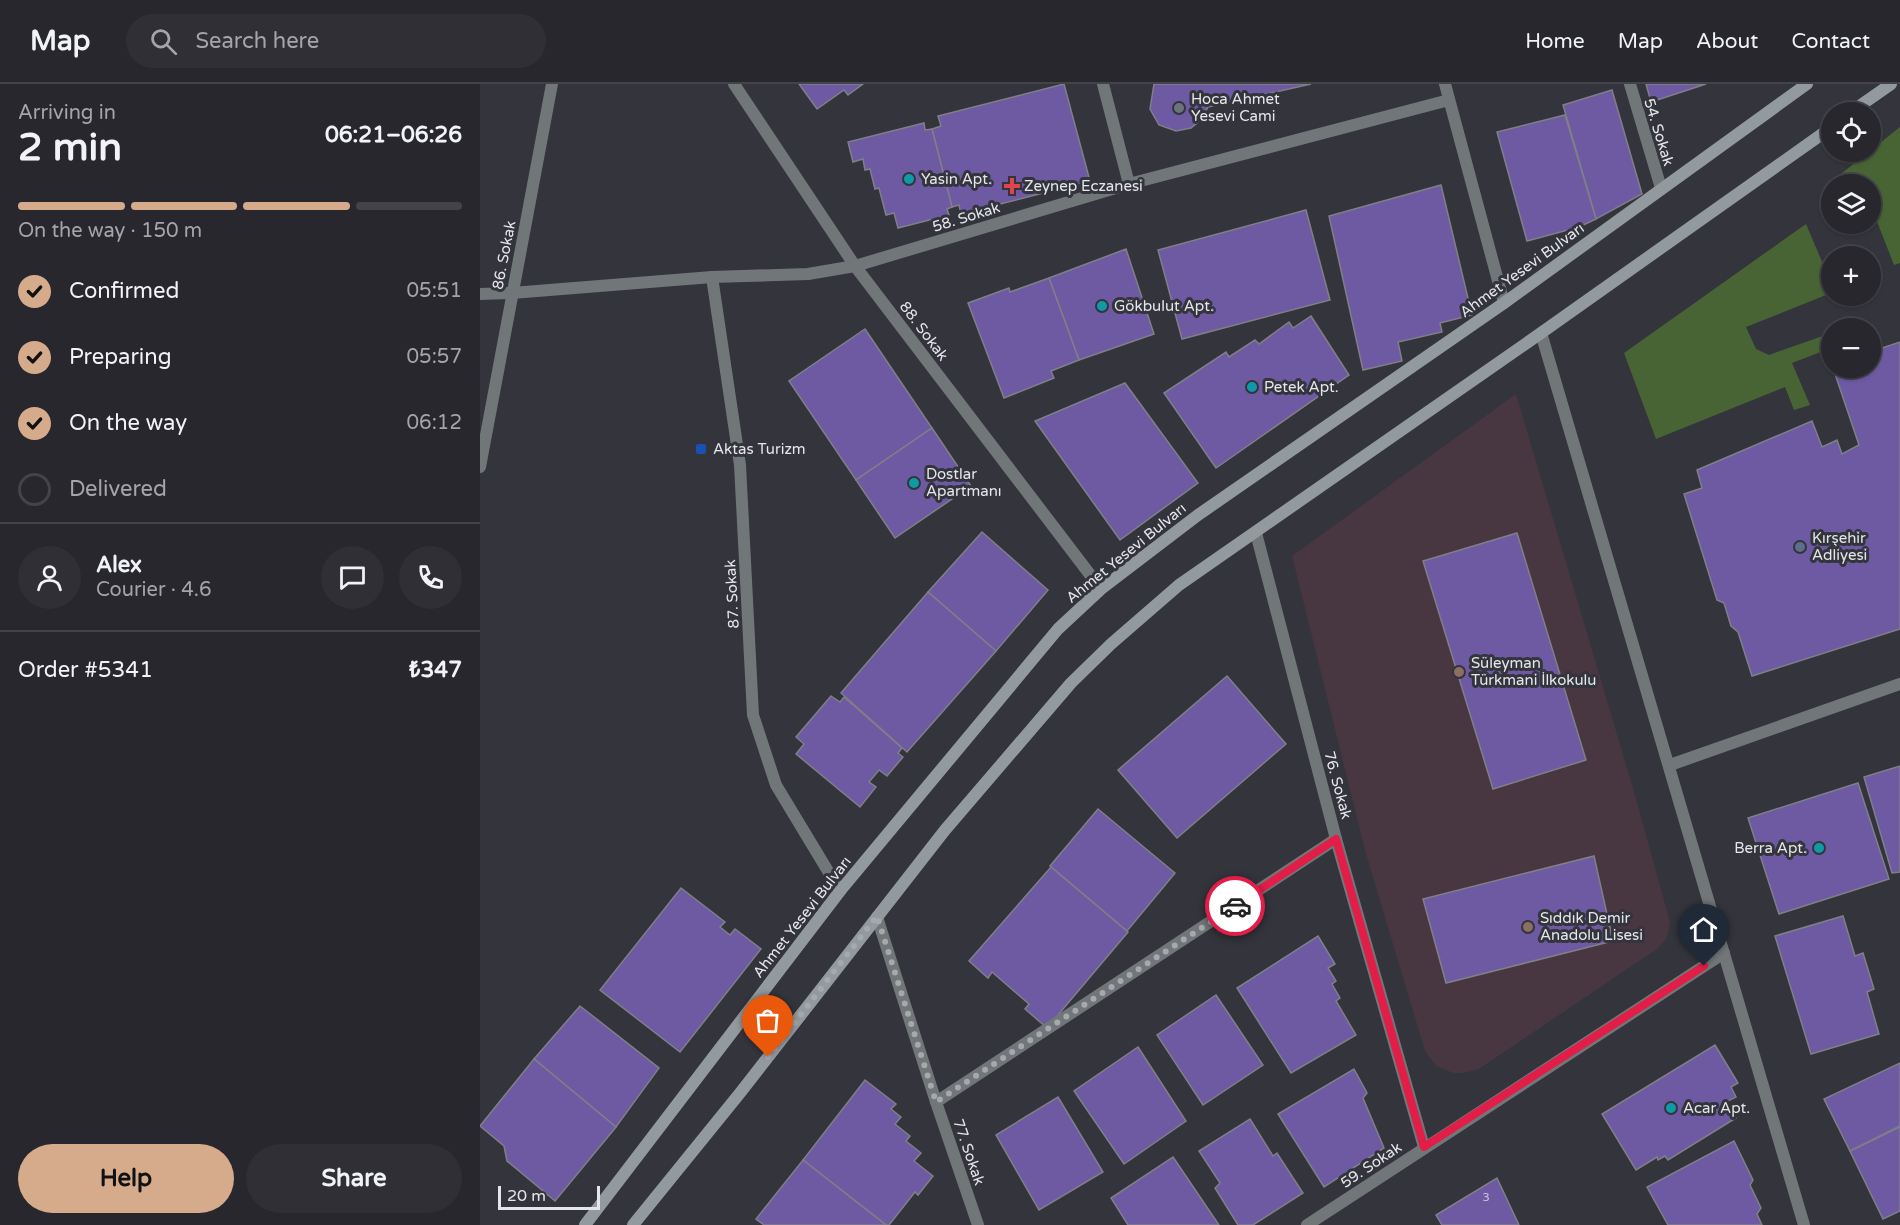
<!DOCTYPE html>
<meta charset="utf-8">
<style>
:root{--surface:#27272d;--page:#2f2f35;--text:#f1f3f6;--muted:#a4a5aa;--line:#434449;--accent:#d6ab8b}
body{margin:0;font-family:"Varela Round",sans-serif;background:var(--page);color:var(--text);height:100vh;display:flex;flex-direction:column;font-size:22px;white-space:nowrap}
*{box-sizing:border-box;margin:0}
p{font-size:20px;color:var(--muted)}
.icon{flex:none;width:33px;height:33px;fill:none;stroke:currentColor;stroke-width:2;stroke-linecap:round;stroke-linejoin:round}
.map{position:relative;flex:1;overflow:hidden}
.drawer{display:flex;flex-direction:column;background:var(--surface);width:480px}
.drawer>*{flex:none}
.fabs{position:absolute;left:1341px;top:18px;display:grid;gap:12px}
.fabs a{display:grid;place-items:center;width:60px;height:60px;border-radius:50%;background:var(--surface);box-shadow:0 2px 4px #0004,0 0 0 2px var(--line);font-size:30px}
.scale{position:absolute;left:18px;bottom:15px;width:102px;box-sizing:border-box;padding-left:6px;border:3px solid #e5e6eb;border-top:0;font-size:16px;line-height:21px;white-space:nowrap;color:#e5e6eb;-webkit-text-stroke:4px #34343c;paint-order:stroke}
.pin{position:absolute;display:grid;place-items:center;width:51px;height:51px;color:#fff;margin:-62px -26px;border-radius:50% 50% 50% 0;rotate:-45deg;box-shadow:0 0 6px #0007}
.pin .icon{rotate:45deg}
.courier{position:absolute;display:grid;place-items:center;width:60px;height:60px;margin:-30px;border:4px solid #e11d48;border-radius:50%;background:#fff;color:#222;box-shadow:0 2px 8px #0007}
.summary em{font-style:normal;font-weight:800}
.summary div{display:flex;flex-direction:column-reverse}
.summary{display:flex;align-items:center;justify-content:space-between;height:102px;padding:0 18px}
h1{font-size:39px;font-weight:800;line-height:45px}
.bar{display:grid;grid-template-columns:repeat(4,1fr);gap:9px 6px;align-content:center;height:72px;padding:0 18px}
.bar i{height:8px;border-radius:4px;background:var(--line)}
.bar .active{background:var(--accent)}
.bar p{grid-column:span 4}
.line{display:flex;align-items:center;gap:15px;padding:0 18px;border-top:2px solid var(--line)}
.line div{flex:1}
.round{display:grid;place-items:center;flex:none;width:63px;height:63px;border-radius:32px;background:var(--page)}
ol{padding:0 18px;list-style:none}
li{display:flex;align-items:center;gap:18px;height:66px}
li p{margin-inline-start:auto}
li .icon{padding:6px;border-radius:50%;background:var(--accent);color:#111;stroke-width:4}
li:last-child{color:var(--muted)}
li i{width:33px;height:33px;border:3px solid var(--line);border-radius:50%}
.cta{display:flex;gap:12px;margin-top:auto;padding:12px 18px}
.cta a{flex:1;height:69px;border-radius:36px;background:var(--accent);color:#111;font-size:24px;font-weight:800;line-height:69px;text-align:center}
.cta a+a{background:var(--page);color:var(--text)}
header{display:flex;align-items:center;gap:36px;box-sizing:border-box;height:84px;padding:0 30px;background:var(--surface);border-bottom:2px solid var(--line)}
header strong{font-size:28px}
nav{display:flex;gap:33px;margin-inline-start:auto;font-size:21px}
.search{width:420px;height:54px;background:var(--page);display:flex;align-items:center;gap:15px;box-sizing:border-box;padding:0 21px;border-radius:33px;color:var(--muted);font-size:22px}
main{display:flex;flex:1;min-height:0}
.map>svg:first-child{display:block}
.education{fill:#483640}
.green{fill:#496434}
.building{fill:#6d5aa3;stroke:#807f88;stroke-width:1.5}
.lines{fill:none;stroke-linecap:round;stroke-linejoin:round}
.street{stroke:#717678;stroke-width:12}
.secondary{stroke:#929a9d;stroke-width:12}
.done{stroke:#a7a8ae;stroke-width:6;stroke-dasharray:0 10.8}
.route{stroke:#e11d48;stroke-width:8}
.worship-dot{fill:#6b7280;stroke:#34343c;stroke-width:2}
.culture-dot{fill:#0f9aa8;stroke:#34343c;stroke-width:2}
.health-dot{fill:#e0444e;stroke:#34343c;stroke-width:2}
.transit-dot{fill:#1a4fb4;stroke:#34343c;stroke-width:2}
.service-dot{fill:#5c6f8a;stroke:#34343c;stroke-width:2}
.education-dot{fill:#8d6e63;stroke:#34343c;stroke-width:2}
.labels{text-anchor:middle;dominant-baseline:central;stroke-width:6;stroke-linejoin:round;paint-order:stroke}
.number-label{font-size:12px;fill:#c7c3d9}
.poi-label{font-size:15px;fill:#e5e6eb;stroke:#34343c;text-anchor:start}
.street-label{font-size:15px;fill:#e5e6eb;stroke:#34343c}
</style>
<header>
<strong>Map</strong>
<div class="search"><svg class="icon" aria-label="search" viewBox="0 0 24 24"><circle cx="10" cy="10" r="6"/><path d="M15 15l6 6"/></svg>Search here</div>
<nav><a>Home</a><a>Map</a><a>About</a><a>Contact</a></nav>
</header>
<main>
<section class="drawer">
<div class="summary"><div><h1>2 min</h1><p>Arriving in</p></div><em>06:21–06:26</em></div>
<div class="bar"><i class="active"></i><i class="active"></i><i class="active"></i><i></i><p>On the way · 150 m</p></div>
<ol>
<li><svg class="icon" aria-label="check" viewBox="0 0 24 24"><path d="M5 12l5 5 9-10"/></svg>Confirmed<p>05:51</p></li>
<li><svg class="icon" aria-label="check" viewBox="0 0 24 24"><path d="M5 12l5 5 9-10"/></svg>Preparing<p>05:57</p></li>
<li><svg class="icon" aria-label="check" viewBox="0 0 24 24"><path d="M5 12l5 5 9-10"/></svg>On the way<p>06:12</p></li>
<li><i></i>Delivered</li>
</ol>
<div class="line" style="height:108px"><a class="round"><svg class="icon" aria-label="person" viewBox="0 0 24 24"><circle cx="12" cy="8" r="4"/><path d="M4 21q1-7 8-7t8 7"/></svg></a><div><b>Alex</b><p>Courier · 4.6</p></div><a class="round"><svg class="icon" aria-label="chat" viewBox="0 0 24 24"><path d="M4 5h16v11H9l-5 4z"/></svg></a><a class="round"><svg class="icon" aria-label="phone" viewBox="0 0 24 24"><path d="M5 4h4l2 5-3 2q2 4 5 5l2-3 5 2v4C11 20 4 13 5 4z"/></svg></a></div>
<div class="line" style="height:78px"><div>Order #5341</div><b>₺347</b></div>
<div class="cta"><a>Help</a><a>Share</a></div>
</section>
<div class="map">
<svg width="1420" height="1141" viewBox="0 0 1420 1141">
<rect width="100%" height="100%" fill="#34343c"/>
<!-- education -->
<polygon class="education" points="1036,310 1153,704 1190,838 1187,854 1177,865 999,985 984,989 973,989 956,982 945,967 886,770 812,472"/>
<!-- green -->
<g class="green">
<polygon points="1420,43 1420,179 1414,181 1391,122 1390,100 1360,100 1357,93"/>
<polygon points="1326,140 1351,199 1351,209 1266,243 1276,265 1289,271 1351,249 1351,264 1312,279 1330,321 1314,326 1305,303 1176,355 1144,269"/>
</g>
<!-- building -->
<g class="building">
<polygon points="319,0 383,0 368,11 364,6 337,25"/>
<polygon points="584,0 610,97 481,130 479,121 472,123 452,45 461,42 458,32"/>
<polygon points="674,0 831,0 728,23 722,35 711,44 696,47 679,41 670,25"/>
<polygon points="1166,0 1226,0 1171,18"/>
<polygon points="1132,6 1162,110 1116,135 1083,21"/>
<polygon points="1085,31 1116,135 1099,143 1047,157 1017,48"/>
<polygon points="444,39 445,46 452,45 472,123 467,125 469,131 418,144 414,129 406,131 399,104 395,105 390,85 385,86 383,75 373,78 368,58"/>
<polygon points="961,101 992,231 960,239 962,248 918,258 922,277 883,286 849,132"/>
<polygon points="826,126 850,216 702,255 678,166"/>
<polygon points="646,165 674,250 599,276 569,194"/>
<polygon points="569,194 599,276 571,287 574,294 524,314 488,219 529,204 530,208"/>
<polygon points="831,232 869,291 736,384 684,309 746,268 749,273 775,256 779,260 809,238 813,244"/>
<polygon points="385,245 452,344 376,396 309,297"/>
<polygon points="1420,258 1420,545 1272,592 1258,548 1251,542 1244,519 1237,516 1204,410 1222,404 1217,386 1332,337 1342,363 1357,356 1362,370 1379,361 1353,284 1390,284 1390,268"/>
<polygon points="645,299 718,399 640,456 555,337"/>
<polygon points="452,344 491,402 415,454 376,396"/>
<polygon points="502,448 568,506 516,567 448,508"/>
<polygon points="1037,449 1106,676 1013,705 943,477"/>
<polygon points="448,508 516,567 427,668 361,609"/>
<polygon points="747,592 806,660 697,754 638,686"/>
<polygon points="351,612 360,618 364,613 422,664 418,669 423,673 407,692 399,686 389,698 396,703 380,723 316,670 324,660 316,653"/>
<polygon points="1420,682 1420,788 1412,789 1384,693"/>
<polygon points="1378,699 1409,795 1299,830 1268,734"/>
<polygon points="618,725 695,789 647,847 570,782"/>
<polygon points="1114,772 1133,857 966,899 943,815"/>
<polygon points="571,783 648,848 567,944 545,925 549,920 512,888 508,894 489,877"/>
<polygon points="201,804 245,838 240,843 250,851 255,845 281,865 200,968 120,906"/>
<polygon points="1363,832 1375,872 1383,869 1394,905 1387,908 1399,950 1331,970 1295,852"/>
<polygon points="838,852 855,880 848,884 856,897 852,900 860,914 856,917 876,951 811,989 757,904"/>
<polygon points="736,911 783,981 723,1021 677,951"/>
<polygon points="100,922 179,984 136,1043 54,975"/>
<polygon points="1235,961 1258,999 1251,1003 1256,1013 1246,1018 1256,1034 1188,1076 1185,1072 1178,1076 1177,1073 1156,1086 1122,1030"/>
<polygon points="658,963 706,1037 644,1080 594,1007"/>
<polygon points="54,975 136,1043 75,1117 27,1077 24,1062 0,1042"/>
<polygon points="1420,979 1420,1042 1370,1067 1344,1015"/>
<polygon points="874,985 887,1009 883,1014 904,1064 844,1103 798,1030"/>
<polygon points="385,996 416,1020 411,1025 421,1033 415,1040 430,1052 426,1057 441,1069 434,1077 453,1092 438,1111 435,1108 409,1141 406,1141 323,1076"/>
<polygon points="578,1013 623,1088 559,1126 516,1051"/>
<polygon points="770,1035 793,1072 797,1069 823,1109 773,1141 758,1141 735,1104 740,1099 719,1067"/>
<polygon points="1420,1043 1420,1127 1403,1135 1370,1067"/>
<polygon points="1254,1057 1273,1096 1270,1101 1281,1124 1277,1130 1282,1141 1188,1141 1167,1103"/>
<polygon points="693,1073 739,1141 648,1141 631,1114"/>
<polygon points="323,1076 406,1141 284,1141 276,1135"/>
<polygon points="1017,1094 1039,1141 962,1141 956,1131"/>
</g>
<g class="lines">
<!-- street -->
<g class="street">
<polyline points="254,0 375,182 621,505"/>
<polyline points="623,0 649,100"/>
<polyline points="965,0 1024,219"/>
<polyline points="1150,0 1181,104"/>
<polyline points="232,193 260,381 273,631 296,701 360,807"/>
<polyline points="0,210 32,209 232,193 328,190 375,182 649,100 969,16"/>
<polyline points="1061,249 1324,1141"/>
<polyline points="0,383 72,0"/>
<polyline points="776,449 856,755 944,1063"/>
<polyline points="1190,681 1420,600"/>
<polyline points="397,833 456,1018 498,1141"/>
<polyline points="456,1018 856,755"/>
<polyline points="827,1141 1244,869"/>
</g>
<!-- secondary -->
<g class="secondary">
<polyline points="1371,28 1411,0"/>
<polyline points="105,1141 360,807 578,545 621,505 718,431 1024,219 1327,0"/>
<polyline points="153,1141 260,1009 465,746 591,599 631,560 699,501 1061,249 1352,43"/>
</g>
</g>
<g class="lines">
<!-- done -->
<polyline class="done" points="288,973 397,832 456,1018 755,822"/>
<!-- route -->
<polyline class="route" points="755,822 856,755 944,1063 1224,882"/>
</g>
<!-- markers -->
<circle class="worship-dot" cx="699" cy="24" r="6"/>
<g class="culture-dot">
<circle cx="429" cy="95" r="6"/>
<circle cx="622" cy="222" r="6"/>
<circle cx="772" cy="303" r="6"/>
<circle cx="434" cy="399" r="6"/>
<circle cx="1339" cy="764" r="6"/>
<circle cx="1191" cy="1024" r="6"/>
</g>
<path class="health-dot" d="M529 93h6v6h6v6h-6v6h-6v-6h-6v-6h6z"/>
<rect class="transit-dot" x="215" y="359" width="12" height="12" rx="3"/>
<circle class="service-dot" cx="1320" cy="463" r="6"/>
<g class="education-dot">
<circle cx="979" cy="588" r="6"/>
<circle cx="1048" cy="843" r="6"/>
</g>
<g class="labels">
<!-- number labels -->
<g class="number-label">
<text x="1006" y="1113">3</text>
</g>
<!-- poi labels -->
<g class="poi-label">
<text x="711" y="15">Hoca Ahmet<tspan x="711" dy="17">Yesevi Cami</tspan></text>
<text x="441" y="95">Yasin Apt.</text>
<text x="544" y="102">Zeynep Eczanesi</text>
<text x="634" y="222">Gökbulut Apt.</text>
<text x="784" y="303">Petek Apt.</text>
<text x="233" y="365">Aktas Turizm</text>
<text x="446" y="390">Dostlar<tspan x="446" dy="17">Apartmanı</tspan></text>
<text x="1332" y="454">Kırşehir<tspan x="1332" dy="17">Adliyesi</tspan></text>
<text x="991" y="579">Süleyman<tspan x="991" dy="17">Türkmani İlkokulu</tspan></text>
<text x="1327" y="764" text-anchor="end">Berra Apt.</text>
<text x="1060" y="834">Sıddık Demir<tspan x="1060" dy="17">Anadolu Lisesi</tspan></text>
<text x="1203" y="1024">Acar Apt.</text>
</g>
<!-- street labels -->
<g class="street-label">
<text transform="translate(1179 48) rotate(73)">54. Sokak</text>
<text transform="translate(486 133) rotate(-17)">58. Sokak</text>
<text transform="translate(24 171) rotate(-79)">86. Sokak</text>
<text transform="translate(1042 186) rotate(-36)">Ahmet Yesevi Bulvarı</text>
<text transform="translate(444 247) rotate(53)">88. Sokak</text>
<text transform="translate(646 469) rotate(-39)">Ahmet Yesevi Bulvarı</text>
<text transform="translate(252 510) rotate(-93)">87. Sokak</text>
<text transform="translate(858 701) rotate(75)">76. Sokak</text>
<text transform="translate(322 833) rotate(-52)">Ahmet Yesevi Bulvarı</text>
<text transform="translate(489 1068) rotate(71)">77. Sokak</text>
<text transform="translate(891 1081) rotate(-34)">59. Sokak</text>
</g>
</g>
</svg>
<div class="fabs">
<a><svg class="icon" aria-label="locate" viewBox="0 0 24 24"><circle cx="12" cy="12" r="6"/><path d="M12 2v4M12 18v4M2 12h4M18 12h4"/></svg></a>
<a><svg class="icon" aria-label="layers" viewBox="0 0 24 24"><path d="M12 4l9 5-9 5-9-5zM3 14l9 5 9-5"/></svg></a>
<a>+</a>
<a>−</a>
</div>
<div class="scale">20 m</div>
<div class="pin" style="left:288px;top:973px;background:#ea580c"><svg class="icon" aria-label="bag" viewBox="0 0 24 24"><path d="M5 8h14l-1 12H6zM9 8a3 3 0 0 1 6 0"/></svg></div>
<div class="pin" style="left:1224px;top:882px;background:#1f2937"><svg class="icon" aria-label="home" viewBox="0 0 24 24"><path d="M3 11l9-7 9 7M6 9v11h12V9"/></svg></div>
<div class="courier" style="left:755px;top:822px"><svg class="icon" aria-label="car" viewBox="0 0 24 24"><path d="M5 17H2v-5l4-1 3-4h7l3 4 3 1v5h-3M9 17h6M6 11h13"/><circle cx="7" cy="17" r="2"/><circle cx="17" cy="17" r="2"/></svg></div>
</div>
</main>
